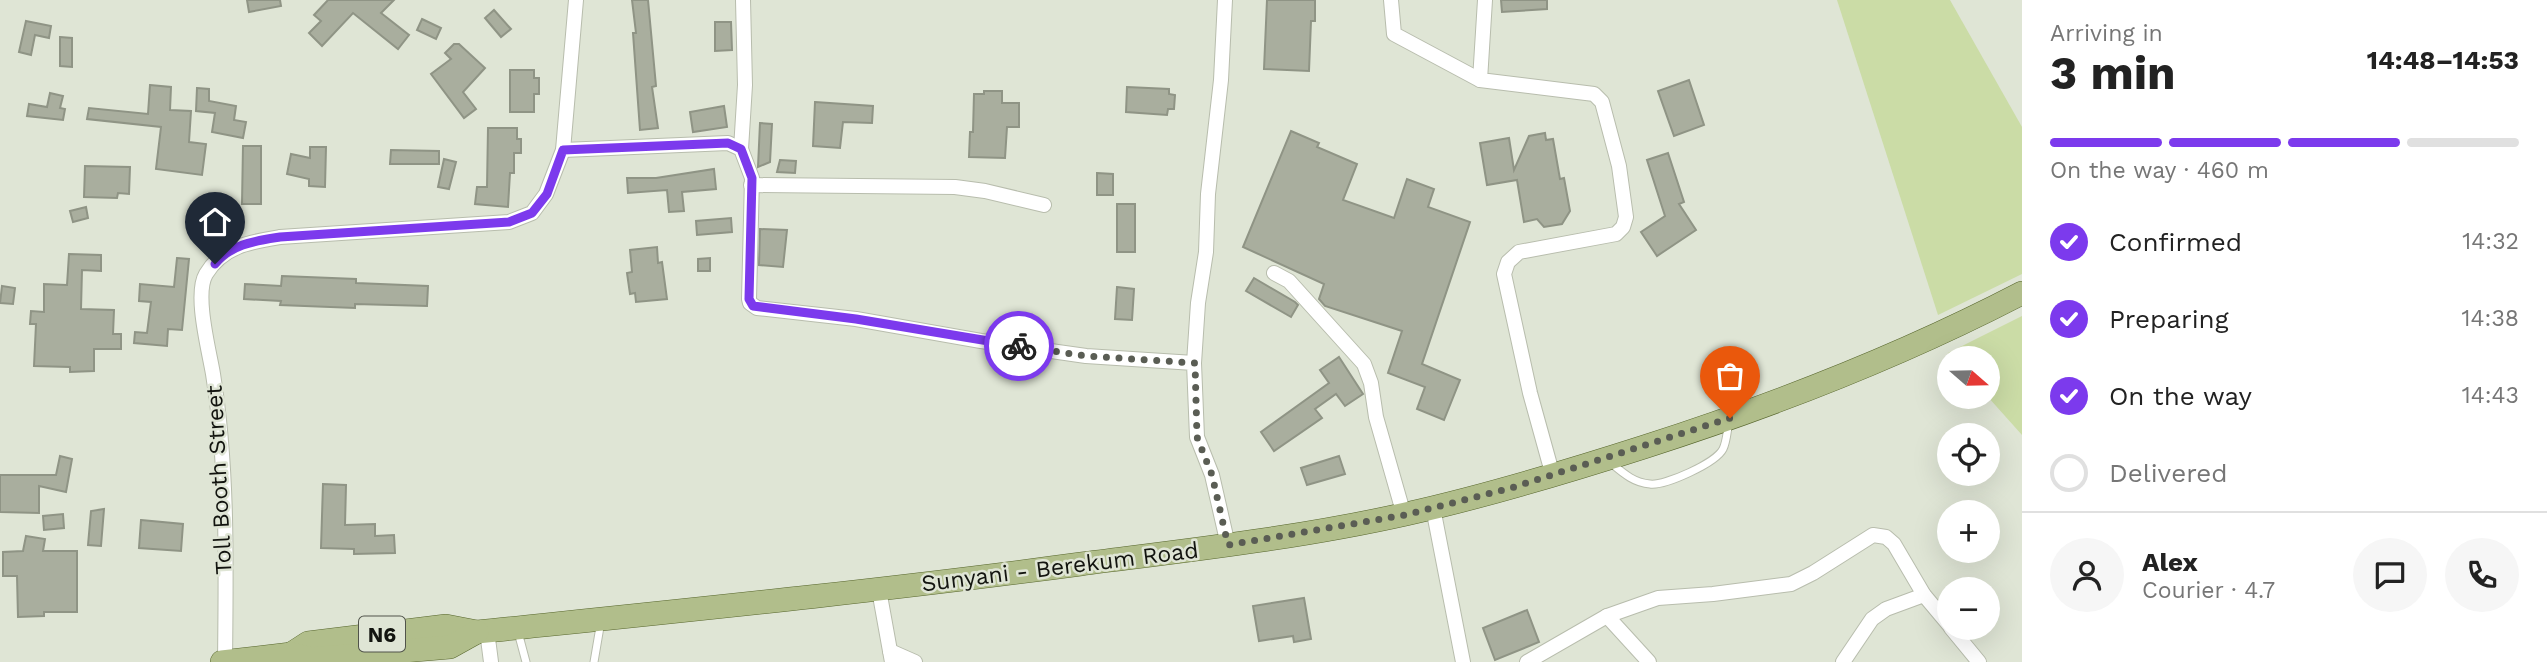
<!DOCTYPE html>
<meta charset="utf-8">
<style>
:root{--surface:#fff;--page:#f6f6f6;--text:#222;--muted:#767676;--line:#e0e0e0;--accent:#7c3aed}
body{margin:0;font-family:"Work Sans",sans-serif;background:var(--page);color:var(--text);height:100vh;display:flex;flex-direction:column;font-size:26px;white-space:nowrap}
*{box-sizing:border-box;margin:0}
p{font-size:23px;color:var(--muted)}
.icon{flex:none;width:38px;height:38px;fill:none;stroke:currentColor;stroke-width:2;stroke-linecap:round;stroke-linejoin:round}
.map{position:relative;flex:1;overflow:hidden}
.side{display:flex;flex-direction:column;background:var(--surface);width:525px}
.side>*{flex:none}
.needle{width:46px;rotate:110deg}
.tools{position:absolute;left:1937px;top:346px;display:grid;gap:14px}
.tools a{display:grid;place-items:center;width:63px;height:63px;border-radius:50%;background:var(--surface);box-shadow:0 7px 28px #0002;font-size:35px}
.pin{position:absolute;display:grid;place-items:center;width:60px;height:60px;color:#fff;margin:-72px -30px;border-radius:50% 50% 50% 0;rotate:-45deg;box-shadow:0 0 7px #0007}
.pin .icon{rotate:45deg}
.courier{position:absolute;display:grid;place-items:center;width:70px;height:70px;margin:-35px;border:5px solid #7c3aed;border-radius:50%;background:#fff;color:#222;box-shadow:0 2px 9px #0007}
.head em{font-style:normal;font-weight:700}
.head div{display:flex;flex-direction:column-reverse}
.head{display:flex;align-items:center;justify-content:space-between;height:119px;padding:0 28px}
h1{font-size:46px;font-weight:700;line-height:52px}
.bar{display:grid;grid-template-columns:repeat(4,1fr);gap:10px 7px;align-content:center;height:84px;padding:0 28px}
.bar i{height:9px;border-radius:5px;background:var(--line)}
.bar .current{background:var(--accent)}
.bar p{grid-column:span 4}
.line{display:flex;align-items:center;gap:18px;padding:0 28px;border-top:2px solid var(--line)}
.line div{flex:1}
.round{display:grid;place-items:center;flex:none;width:74px;height:74px;border-radius:37px;background:var(--page)}
ol{padding:0 28px;list-style:none}
li{display:flex;align-items:center;gap:21px;height:77px}
li p{margin-inline-start:auto}
li .icon{padding:7px;border-radius:50%;background:var(--accent);color:#fff;stroke-width:4}
li:last-child{color:var(--muted)}
li i{width:38px;height:38px;border:4px solid var(--line);border-radius:50%}
main{display:flex;flex:1;min-height:0}
.map>svg:first-child{display:block}
.green{fill:#cbdca6}
.building{fill:#a9ae9e;stroke:#8f9485;stroke-width:2}
.lines{fill:none;stroke-linecap:round;stroke-linejoin:round}
.lane-casing{stroke:#b8bdad;stroke-width:9}
.street-casing{stroke:#b8bdad;stroke-width:16}
.primary-casing{stroke:#58672e;stroke-width:24}
.lane{stroke:#fff;stroke-width:7}
.street{stroke:#fff;stroke-width:14}
.primary{stroke:#b1be8b;stroke-width:23}
.done{stroke:#5a5d54;stroke-width:7;stroke-dasharray:0 12.6}
.route{stroke:#7c3aed;stroke-width:9}
.labels{text-anchor:middle;dominant-baseline:central;stroke-width:5;stroke-linejoin:round;paint-order:stroke}
.shield{fill:#dfe5d5;stroke:#50534a;stroke-width:2}
.shield-label{font-size:21px;font-weight:bold;fill:#12140f}
.street-label{font-size:23px;fill:#12140f;stroke:#dfe5d5}
</style>
<main>
<div class="map">
<svg width="2022" height="662" viewBox="0 0 2022 662">
<rect width="100%" height="100%" fill="#dfe5d5"/>
<!-- green -->
<g class="green">
<polygon points="1837,0 1950,0 2022,127 2022,274 1938,315"/>
<polygon points="2022,316 2022,435 1988,397 1988,359 1954,359 1948,353"/>
</g>
<!-- building -->
<g class="building">
<polygon points="247,0 280,0 281,6 249,12"/>
<polygon points="328,0 394,0 381,13 409,35 398,49 353,13 322,46 309,33 321,21 314,15"/>
<polygon points="632,0 648,0 656,86 652,87 658,128 640,130 633,33 636,33"/>
<polygon points="1267,0 1315,0 1315,21 1311,21 1309,71 1264,69"/>
<polygon points="1501,0 1547,0 1547,9 1502,12"/>
<polygon points="494,10 511,29 501,37 485,18"/>
<polygon points="422,19 441,28 436,39 417,30"/>
<polygon points="26,21 51,26 49,38 35,35 31,55 19,52"/>
<polygon points="715,22 731,22 732,50 715,51"/>
<polygon points="60,37 72,38 72,67 60,66"/>
<polygon points="454,44 459,44 485,68 463,92 476,109 464,118 431,74 451,59 445,53"/>
<polygon points="510,70 534,70 534,78 539,78 539,94 534,94 534,112 510,112"/>
<polygon points="1689,80 1704,125 1674,136 1658,91"/>
<polygon points="150,85 171,87 170,110 191,111 189,142 206,144 202,175 156,169 161,127 87,119 89,108 148,114"/>
<polygon points="1127,87 1169,89 1169,94 1175,95 1174,109 1168,109 1167,115 1126,112"/>
<polygon points="197,88 209,89 209,101 236,106 234,120 246,122 243,138 212,132 215,113 196,111"/>
<polygon points="984,91 1002,91 1002,103 1019,103 1019,127 1007,127 1005,158 969,157 970,132 973,132 974,94 984,94"/>
<polygon points="50,93 63,96 60,108 65,109 63,120 27,116 29,104 47,107"/>
<polygon points="815,102 873,106 872,123 843,122 840,148 813,146"/>
<polygon points="724,106 727,127 693,132 690,112"/>
<polygon points="760,123 772,124 770,162 758,167"/>
<polygon points="488,128 517,128 517,139 521,139 521,153 514,153 514,173 510,173 508,207 475,204 477,187 487,187"/>
<polygon points="1291,131 1319,143 1317,147 1357,164 1343,200 1394,218 1407,179 1434,189 1428,207 1470,222 1422,364 1460,380 1444,420 1417,409 1425,387 1388,373 1402,331 1325,306 1319,299 1324,284 1243,247"/>
<polygon points="1545,133 1546,140 1553,139 1560,179 1564,178 1570,211 1562,224 1544,227 1537,219 1524,222 1517,180 1487,185 1480,143 1509,138 1514,170 1529,136"/>
<polygon points="243,146 261,146 261,204 242,204"/>
<polygon points="310,147 326,147 325,187 309,186 309,179 287,174 291,154 310,158"/>
<polygon points="391,150 439,151 439,164 390,164"/>
<polygon points="1668,153 1684,202 1679,204 1696,230 1657,256 1641,232 1665,216 1647,160"/>
<polygon points="444,159 456,162 449,189 438,187"/>
<polygon points="780,160 796,161 795,173 777,172"/>
<polygon points="85,166 130,167 129,194 118,193 117,198 84,197"/>
<polygon points="714,169 716,189 682,192 684,211 669,212 667,190 628,193 627,178 656,178"/>
<polygon points="1097,173 1113,174 1113,195 1097,195"/>
<rect x="1117" y="204" width="18" height="48"/>
<polygon points="86,207 88,218 73,222 70,211"/>
<polygon points="731,218 732,232 697,235 696,221"/>
<polygon points="760,229 787,230 783,267 759,265"/>
<polygon points="657,247 658,263 662,262 667,299 636,302 635,293 630,294 627,273 632,272 630,250"/>
<polygon points="69,254 101,255 101,271 82,270 81,309 114,310 113,334 121,334 121,349 94,349 94,371 70,372 70,367 34,366 36,324 30,324 31,311 44,312 44,284 67,285"/>
<polygon points="177,258 189,259 182,330 168,329 167,346 134,343 135,332 147,333 151,302 139,301 140,284 174,287"/>
<polygon points="710,258 710,271 698,271 698,259"/>
<polygon points="282,276 356,279 356,283 428,286 427,306 355,304 355,308 280,305 281,301 244,299 245,284 281,286"/>
<polygon points="1254,278 1295,302 1298,305 1291,317 1246,291"/>
<polygon points="2,286 15,288 13,304 0,303"/>
<polygon points="1117,287 1134,289 1132,320 1115,319"/>
<polygon points="1339,357 1363,394 1345,406 1336,394 1315,409 1322,418 1274,451 1261,432 1329,383 1320,370"/>
<polygon points="60,456 72,459 66,492 39,486 39,513 0,512 0,475 56,475"/>
<polygon points="1339,456 1345,474 1307,485 1301,468"/>
<polygon points="323,484 346,485 345,525 375,524 375,536 394,535 395,553 354,554 354,549 321,548"/>
<polygon points="104,509 101,546 88,545 91,511"/>
<polygon points="63,514 64,528 44,530 43,516"/>
<polygon points="141,520 183,524 181,551 139,548"/>
<polygon points="26,536 45,539 43,551 77,551 77,612 44,612 44,616 18,617 17,576 3,576 3,552 23,551"/>
<polygon points="1304,598 1311,639 1294,642 1293,636 1259,641 1253,606"/>
<polygon points="1527,610 1539,642 1495,660 1483,628"/>
</g>
<g class="lines">
<defs>
<g id="lane">
<path d="M1611,463C1623,473 1634,483 1650,484C1665,486 1716,463 1723,449C1727,441 1727,430 1729,422"/>
<polyline points="518,632 526,662"/>
<polyline points="594,662 601,621"/>
</g>
<g id="street">
<polyline points="1391,0 1394,34 1480,80"/>
<polyline points="1485,0 1480,80 1594,94 1602,102 1619,166 1626,217 1623,227 1616,234 1519,252 1508,262 1504,274 1530,393 1553,476"/>
<polyline points="741,149 745,85 743,0"/>
<polyline points="563,150 728,143 741,149 752,178 749,299 750,303 757,308 856,319 981,341 1086,356 1194,363 1197,437 1212,475 1228,545"/>
<polyline points="751,185 955,187 985,191 1044,205"/>
<polyline points="1274,273 1289,281 1364,364 1371,383 1376,417 1404,515"/>
<polyline points="1194,363 1198,303 1206,252 1208,194 1221,80 1225,0"/>
<polyline points="1433,508 1463,662"/>
<polyline points="879,590 892,662"/>
<polyline points="1607,616 1649,662"/>
<polyline points="1951,628 1979,662"/>
<polyline points="487,631 491,662"/>
<polyline points="890,651 915,662"/>
<path d="M225,662C226,566 228,468 213,374C209,350 194,294 206,274C223,246 250,242 280,237L509,222L532,213L546,194L563,150L576,0"/>
<polyline points="1527,662 1607,616 1658,598 1713,594 1791,584 1813,573 1873,535 1886,537 1894,544 1924,595 1950,626"/>
<polyline points="1843,662 1872,619 1886,609 1924,595"/>
</g>
<g id="primary">
<path d="M291,654L308,643L446,626L477,632C679,611 880,591 1081,564C1190,550 1299,538 1406,514C1487,496 1566,472 1644,447C1775,405 1901,356 2022,293"/>
<polyline points="222,662 291,654 311,659 450,647 477,632"/>
</g>
</defs>
<!-- lane casing -->
<use href="#lane" class="lane-casing"/>
<!-- street casing -->
<use href="#street" class="street-casing"/>
<!-- primary casing -->
<use href="#primary" class="primary-casing"/>
<!-- lane -->
<use href="#lane" class="lane"/>
<!-- street -->
<use href="#street" class="street"/>
<!-- primary -->
<use href="#primary" class="primary"/>
</g>
<g class="lines">
<!-- done -->
<polyline class="done" points="1019,346 1086,356 1195,363 1197,437 1212,475 1228,545 1405,515 1511,488 1730,418"/>
<!-- route -->
<path class="route" d="M215,264C231,244 255,241 280,237L509,222L532,213L547,194L563,150L728,143L741,149L752,178L749,299L753,306L856,319L1019,346"/>
</g>
<g class="labels">
<!-- shield labels -->
<rect class="shield" x="359" y="616.5" width="46" height="35" rx="5"/>
<g class="shield-label">
<text x="382" y="634">N6</text>
</g>
<!-- street labels -->
<g class="street-label">
<text transform="translate(219 480) rotate(-93)">Toll Booth Street</text>
<text transform="translate(1060 567) rotate(-7)">Sunyani - Berekum Road</text>
</g>
</g>
</svg>
<div class="tools">
<a><svg class="needle" viewBox="-14 -14 28 28"><path d="M0-13l5 13h-10z" fill="#e53935"/><path d="M0 13l5-13h-10z" fill="#767676"/></svg></a>
<a><svg class="icon" aria-label="locate" viewBox="0 0 24 24"><circle cx="12" cy="12" r="6"/><path d="M12 2v4M12 18v4M2 12h4M18 12h4"/></svg></a>
<a>+</a>
<a>−</a>
</div>
<div class="pin" style="left:1730px;top:418px;background:#ea580c"><svg class="icon" aria-label="bag" viewBox="0 0 24 24"><path d="M5 8h14l-1 12H6zM9 8a3 3 0 0 1 6 0"/></svg></div>
<div class="pin" style="left:215px;top:264px;background:#1f2937"><svg class="icon" aria-label="home" viewBox="0 0 24 24"><path d="M3 11l9-7 9 7M6 9v11h12V9"/></svg></div>
<div class="courier" style="left:1019px;top:346px"><svg class="icon" aria-label="bike" viewBox="0 0 24 24"><circle cx="6" cy="16" r="4"/><circle cx="18" cy="16" r="4"/><path d="M6 16l4-8h5l3 8M10 8l3 8H6M13 5h3"/></svg></div>
</div>
<section class="side">
<div class="head"><div><h1>3 min</h1><p>Arriving in</p></div><em>14:48–14:53</em></div>
<div class="bar"><i class="current"></i><i class="current"></i><i class="current"></i><i></i><p>On the way · 460 m</p></div>
<ol>
<li><svg class="icon" aria-label="check" viewBox="0 0 24 24"><path d="M5 12l5 5 9-10"/></svg>Confirmed<p>14:32</p></li>
<li><svg class="icon" aria-label="check" viewBox="0 0 24 24"><path d="M5 12l5 5 9-10"/></svg>Preparing<p>14:38</p></li>
<li><svg class="icon" aria-label="check" viewBox="0 0 24 24"><path d="M5 12l5 5 9-10"/></svg>On the way<p>14:43</p></li>
<li><i></i>Delivered</li>
</ol>
<div class="line" style="height:126px"><a class="round"><svg class="icon" aria-label="person" viewBox="0 0 24 24"><circle cx="12" cy="8" r="4"/><path d="M4 21q1-7 8-7t8 7"/></svg></a><div><b>Alex</b><p>Courier · 4.7</p></div><a class="round"><svg class="icon" aria-label="chat" viewBox="0 0 24 24"><path d="M4 5h16v11H9l-5 4z"/></svg></a><a class="round"><svg class="icon" aria-label="phone" viewBox="0 0 24 24"><path d="M5 4h4l2 5-3 2q2 4 5 5l2-3 5 2v4C11 20 4 13 5 4z"/></svg></a></div>
</section>
</main>
